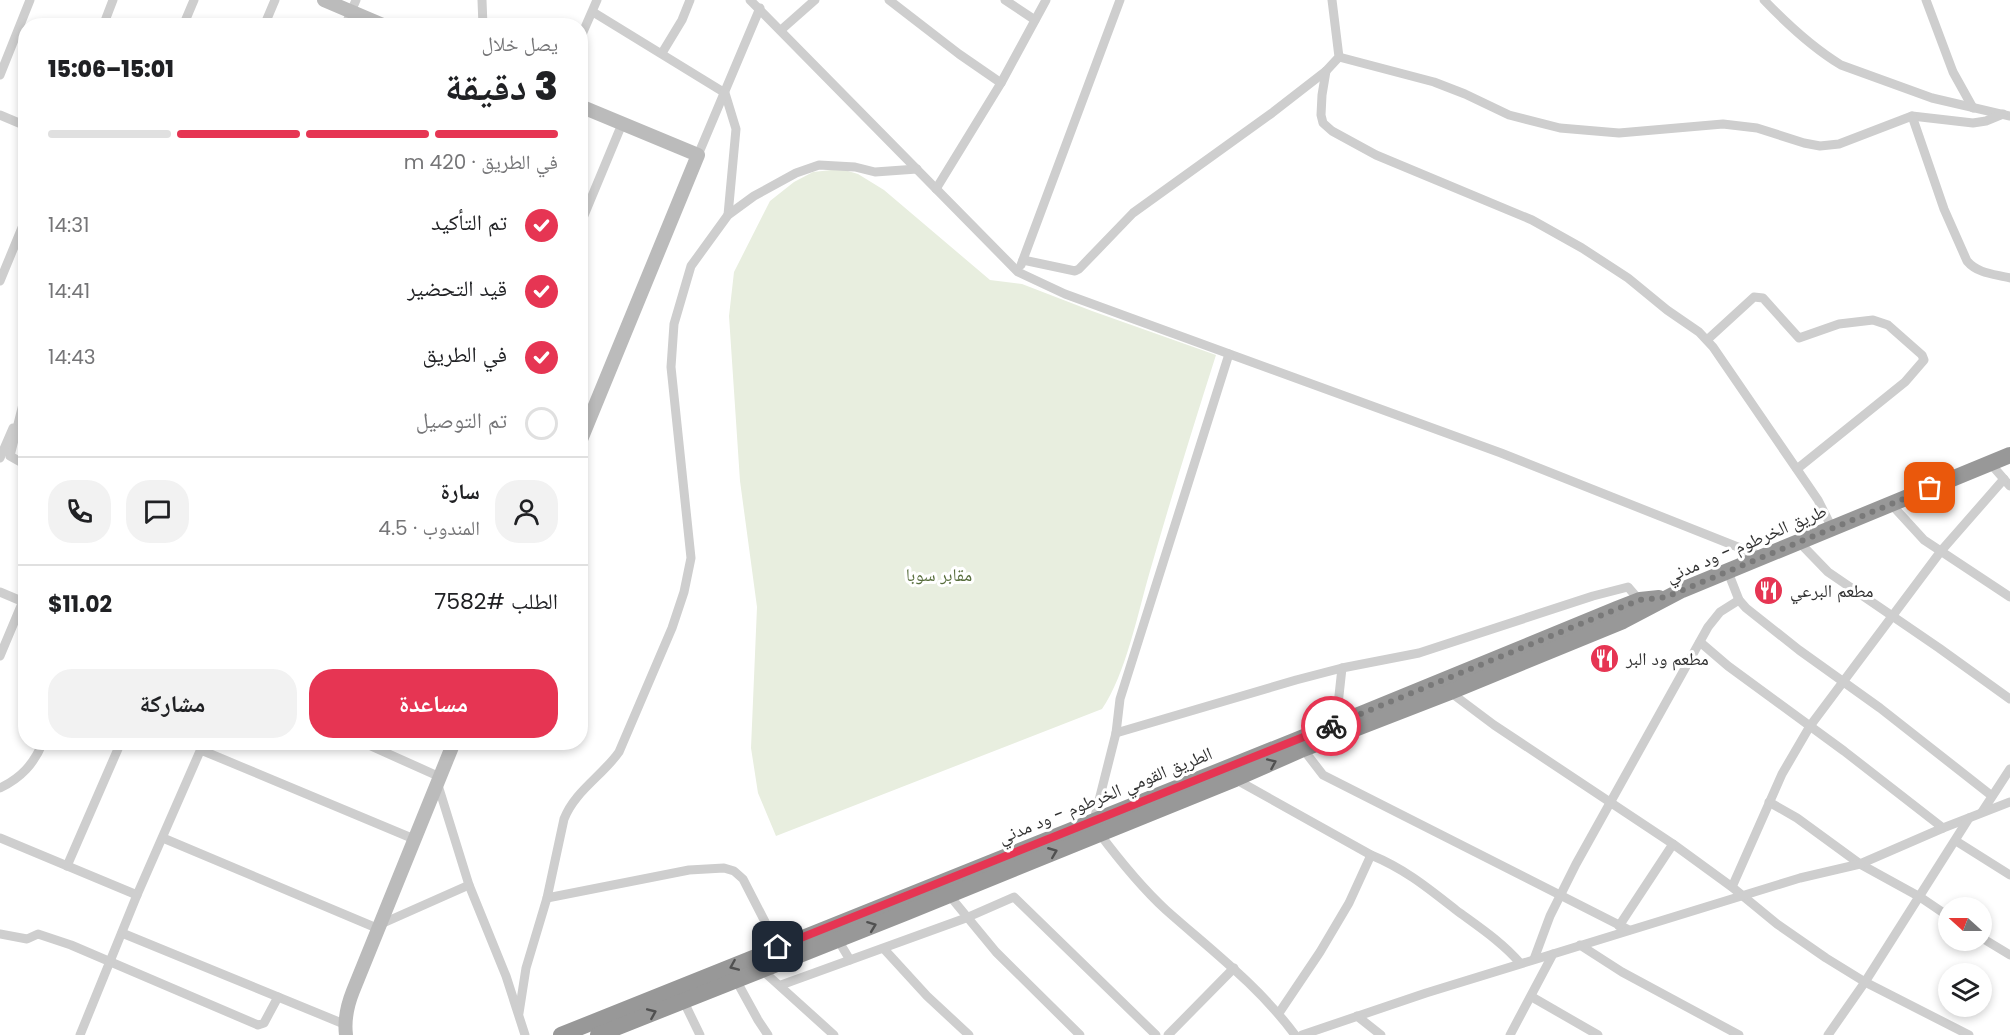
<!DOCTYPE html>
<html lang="ar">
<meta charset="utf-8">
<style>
:root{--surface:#fff;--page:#f2f2f2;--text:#202124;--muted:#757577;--line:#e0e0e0;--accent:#e63553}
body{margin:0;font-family:Poppins,"Noto Naskh Arabic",sans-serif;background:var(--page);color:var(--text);direction:rtl;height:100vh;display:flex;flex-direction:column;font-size:22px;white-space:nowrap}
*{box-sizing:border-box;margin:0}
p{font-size:20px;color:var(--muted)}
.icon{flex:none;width:33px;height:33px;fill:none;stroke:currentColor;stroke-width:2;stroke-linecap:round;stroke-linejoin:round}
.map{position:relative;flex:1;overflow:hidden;direction:ltr}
.side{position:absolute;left:18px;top:18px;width:570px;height:732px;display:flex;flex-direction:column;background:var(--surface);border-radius:24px;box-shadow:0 3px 9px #0003;direction:rtl}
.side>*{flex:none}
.needle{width:39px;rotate:291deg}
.tools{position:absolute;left:1938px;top:897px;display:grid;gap:12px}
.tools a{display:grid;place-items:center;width:54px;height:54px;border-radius:50%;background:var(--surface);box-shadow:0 3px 9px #0003;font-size:30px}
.pin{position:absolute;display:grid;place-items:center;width:51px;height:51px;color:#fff;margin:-26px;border-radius:12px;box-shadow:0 3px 9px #0006}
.courier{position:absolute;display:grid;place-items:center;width:60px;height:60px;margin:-30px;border:4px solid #e63553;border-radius:50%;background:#fff;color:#222;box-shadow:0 2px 8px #0007}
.head em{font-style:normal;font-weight:800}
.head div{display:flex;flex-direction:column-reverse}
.head{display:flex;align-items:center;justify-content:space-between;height:102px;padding:0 30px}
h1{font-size:39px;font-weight:800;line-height:45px}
.bar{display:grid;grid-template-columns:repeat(4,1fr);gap:9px 6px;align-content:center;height:72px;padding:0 30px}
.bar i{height:8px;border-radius:4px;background:var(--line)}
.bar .selected{background:var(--accent)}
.bar p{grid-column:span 4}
.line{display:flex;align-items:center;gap:15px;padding:0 30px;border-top:2px solid var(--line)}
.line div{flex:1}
.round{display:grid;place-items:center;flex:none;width:63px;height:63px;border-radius:24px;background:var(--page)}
ol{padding:0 30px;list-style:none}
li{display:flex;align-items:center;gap:18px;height:66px}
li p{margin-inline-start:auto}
li .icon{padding:6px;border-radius:50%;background:var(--accent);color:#fff;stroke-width:4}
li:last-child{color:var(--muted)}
li i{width:33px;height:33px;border:3px solid var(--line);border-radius:50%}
.primary-button{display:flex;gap:12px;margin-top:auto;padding:12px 30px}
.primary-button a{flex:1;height:69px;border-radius:24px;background:var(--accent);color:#fff;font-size:24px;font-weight:800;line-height:69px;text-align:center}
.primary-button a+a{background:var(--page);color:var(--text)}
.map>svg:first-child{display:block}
.green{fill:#e8eedf}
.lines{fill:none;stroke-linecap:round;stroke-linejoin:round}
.street{stroke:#cecece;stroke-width:9}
.secondary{stroke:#bbb;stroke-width:14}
.highway{stroke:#989898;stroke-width:16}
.oneway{stroke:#505050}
.done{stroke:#797979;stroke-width:6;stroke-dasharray:0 10.8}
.route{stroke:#e63553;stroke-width:8}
.labels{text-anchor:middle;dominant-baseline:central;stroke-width:6;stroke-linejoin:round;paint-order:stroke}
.street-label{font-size:18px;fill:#313131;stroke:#fff}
.park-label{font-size:18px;fill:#586e3d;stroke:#fff}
.poi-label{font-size:18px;fill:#313131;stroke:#fff;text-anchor:start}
</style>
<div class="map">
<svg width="2010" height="1035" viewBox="0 0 2010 1035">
<rect width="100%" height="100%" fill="#fff"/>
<!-- green -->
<path class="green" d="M841,169L858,174L884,190L990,280L1022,284L1092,311L1216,355C1193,427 1171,498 1150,571C1138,612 1126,674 1102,709L776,836L758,793L751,748L757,607L740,481L729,316L734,272L770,201L794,182L813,172Z"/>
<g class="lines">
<!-- street -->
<g class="street">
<polyline points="482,0 483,26"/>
<polyline points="750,0 1018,272 1065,294 1501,453 1763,557"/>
<polyline points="889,0 959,54 1001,83"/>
<polyline points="1005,0 1035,20"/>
<path d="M1764,0C1787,24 1813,48 1841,65L1932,98L2010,116"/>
<polyline points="1926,0 1953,72 1973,108"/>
<polyline points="593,12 725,93 736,129 728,215"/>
<polyline points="103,26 113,0"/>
<polyline points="183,26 194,0"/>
<polyline points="264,26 275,0"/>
<polyline points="345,26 356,0"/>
<polyline points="781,30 815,0"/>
<polyline points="580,39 597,0"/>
<polyline points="662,53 682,20 690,0"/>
<polyline points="1339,57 1434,82 1465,94 1509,115 1560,128 1619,133 1723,124 1757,128 1804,143 1820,146 1839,144 1912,116 1973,123 1986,121 2003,114"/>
<polyline points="1326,71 1322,95 1321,115 1323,123 1332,131 1376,155 1532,220 1582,248 1628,278 1667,310 1699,332 1713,347 1818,500 1832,528"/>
<polyline points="0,75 30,0"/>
<polyline points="0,115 26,126"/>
<path d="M1912,116L1944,209L1967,261C1978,274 1995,274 2010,278"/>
<polyline points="698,155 760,8"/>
<polyline points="936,189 1001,83 1046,0"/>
<polyline points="580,225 622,124"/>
<polyline points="1023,260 1075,271 1079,269 1133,213 1272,113 1326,71 1339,57 1332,0"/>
<polyline points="1021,265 1120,0"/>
<polyline points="0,281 26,218"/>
<polyline points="1707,340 1754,297 1763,298 1799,338 1839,324 1873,320 1888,325 1922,355 1924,360 1905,382 1797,469"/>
<polyline points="23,404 10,456 26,465"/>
<polyline points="0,458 13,428"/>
<polyline points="1990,463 2010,486"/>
<polyline points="1891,504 1924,540 2010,597"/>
<polyline points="1799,542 1828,572 1939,648 2010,699"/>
<polyline points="1728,572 1739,600 1746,608 1799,650 1880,708 1992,796"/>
<polyline points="0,592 26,603"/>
<polyline points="1700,642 1728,666 1844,751 1943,828"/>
<polyline points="0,656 26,594"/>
<polyline points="1450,692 1494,725 1673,844 1732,887 1777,924 1826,958 1865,982 1969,1035"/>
<polyline points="1336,723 1342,668"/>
<polyline points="1116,733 1296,680 1342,668 1419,653 1593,596 1628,587 1640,601"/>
<polyline points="362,742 440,777"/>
<polyline points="1303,749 1323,775 1629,930"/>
<polyline points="201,750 414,839"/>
<path d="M1235,779L1371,855C1405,869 1428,888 1456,910C1479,927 1502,942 1520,963"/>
<polyline points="437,782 469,885 506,976 525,1035"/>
<path d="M0,788C21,778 34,764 43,742"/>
<polyline points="1769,802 1797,818 1860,864 1920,897 1948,916"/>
<polyline points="1982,812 2010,769"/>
<polyline points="1094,820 1116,733 1120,699 1229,354"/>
<path d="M1099,833C1120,861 1141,887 1166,910C1211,950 1259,986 1295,1035"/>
<polyline points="0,838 137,895"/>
<polyline points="163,838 379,929"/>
<polyline points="1956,841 2010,875"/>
<polyline points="67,866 121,742"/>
<polyline points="1732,887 1782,774 1810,726 1941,551 2004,479"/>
<polyline points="949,895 996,952 1080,1035"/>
<polyline points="547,898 689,870 724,868 734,871 743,879 778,947"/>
<polyline points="381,924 469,885"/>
<polyline points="1619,926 1673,844"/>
<polyline points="122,933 344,1024"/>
<polyline points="0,934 27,939 38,934 71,945 258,1025 264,1023 278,997"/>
<polyline points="1982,938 2010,955"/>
<polyline points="838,940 850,960"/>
<polyline points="1580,945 1622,972 1739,1035"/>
<polyline points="884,949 927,996 969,1035"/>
<polyline points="1534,959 1550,916 1576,864 1708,627 1720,612 1739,600"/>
<polyline points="762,970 834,1035"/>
<polyline points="736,980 758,1020 768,1035"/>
<polyline points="781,985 966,918 1014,897 1156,1035"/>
<polyline points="1532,997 1598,1035"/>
<polyline points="683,1000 700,1035"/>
<path d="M519,1013L526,968L547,898L564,819C575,791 602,776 619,752L672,628L684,592L691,558L671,367L674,324L691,266L728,215L754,196L796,173L819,165L855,167L875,172L917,169"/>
<polyline points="1279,1013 1320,952 1349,903 1371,855"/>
<polyline points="1357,1016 1381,1035"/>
<polyline points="80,1035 137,895 204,742"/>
<polyline points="1168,1035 1234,968"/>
<polyline points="1302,1035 1426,993 1553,954"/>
<polyline points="1510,1035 1553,954 1800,878 1860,864 1943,828 2010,802"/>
<polyline points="1828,1035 1865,982 1969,818"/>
</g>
<!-- secondary -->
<g class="secondary">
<polyline points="324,0 385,26"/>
<polyline points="580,106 698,155 580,442"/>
<path d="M346,1035C344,1019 347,1006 353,991L454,742"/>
</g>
<!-- highway -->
<g class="highway">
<polyline points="561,1035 1366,712 1617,609 1640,600 1659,598"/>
<polyline points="598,1035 905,913 1235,779 1303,749 1450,692 1623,621 1682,590 2010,455"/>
</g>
</g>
<!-- one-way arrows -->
<defs><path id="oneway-chevron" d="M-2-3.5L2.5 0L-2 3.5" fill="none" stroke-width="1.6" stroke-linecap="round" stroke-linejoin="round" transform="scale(1.5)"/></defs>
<g class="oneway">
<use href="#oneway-chevron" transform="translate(1272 763) rotate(-24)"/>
<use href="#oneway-chevron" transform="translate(1053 852) rotate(-22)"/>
<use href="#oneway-chevron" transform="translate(872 926) rotate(-21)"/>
<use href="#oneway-chevron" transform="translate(734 966) rotate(157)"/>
<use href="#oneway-chevron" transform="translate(652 1013) rotate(-23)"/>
</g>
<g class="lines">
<!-- done -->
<polyline class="done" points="1331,726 1617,609 1640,600 1666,597 1930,488"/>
<!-- route -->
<polyline class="route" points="778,947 1331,726"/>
</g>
<!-- icons -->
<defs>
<symbol id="restaurant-disc" viewBox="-11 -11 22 22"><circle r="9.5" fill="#e63553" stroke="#fff"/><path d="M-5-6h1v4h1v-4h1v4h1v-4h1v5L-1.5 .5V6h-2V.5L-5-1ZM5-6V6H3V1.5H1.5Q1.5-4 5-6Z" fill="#fff"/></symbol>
</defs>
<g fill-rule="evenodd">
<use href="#restaurant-disc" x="1752" y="574" width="33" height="33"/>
<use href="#restaurant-disc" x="1588" y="642" width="33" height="33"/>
</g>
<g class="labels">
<!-- street labels -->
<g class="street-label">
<text transform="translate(1746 543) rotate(-23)">طريق الخرطوم - ود مدني</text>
<text transform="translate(1105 795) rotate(-22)">الطريق القومي الخرطوم - ود مدني</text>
</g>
<!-- park labels -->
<g class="park-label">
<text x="939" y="574">مقابر سوبا</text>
</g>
<!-- poi labels -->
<g class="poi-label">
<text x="1790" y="590">مطعم البرعي</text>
<text x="1626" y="658">مطعم ود البر</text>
</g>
</g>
</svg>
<div class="tools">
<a><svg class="needle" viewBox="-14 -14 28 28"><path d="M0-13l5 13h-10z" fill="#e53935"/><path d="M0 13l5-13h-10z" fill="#757577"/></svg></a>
<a><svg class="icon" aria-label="layers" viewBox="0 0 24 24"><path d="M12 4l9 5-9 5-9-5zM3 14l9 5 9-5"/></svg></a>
</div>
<div class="pin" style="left:1930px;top:488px;background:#ea580c"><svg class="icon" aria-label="bag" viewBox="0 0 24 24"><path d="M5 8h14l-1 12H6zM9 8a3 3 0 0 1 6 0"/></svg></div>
<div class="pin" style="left:778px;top:947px;background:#1f2937"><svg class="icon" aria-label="home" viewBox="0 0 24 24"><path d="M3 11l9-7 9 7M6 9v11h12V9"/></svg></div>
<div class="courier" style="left:1331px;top:726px"><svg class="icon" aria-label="bike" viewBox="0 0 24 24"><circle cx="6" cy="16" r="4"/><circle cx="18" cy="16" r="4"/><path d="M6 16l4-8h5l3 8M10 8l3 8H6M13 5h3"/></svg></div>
<section class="side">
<div class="head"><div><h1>3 دقيقة</h1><p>يصل خلال</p></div><em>15:01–15:06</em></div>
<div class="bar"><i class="selected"></i><i class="selected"></i><i class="selected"></i><i></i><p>في الطريق · 420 m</p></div>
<ol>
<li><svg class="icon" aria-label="check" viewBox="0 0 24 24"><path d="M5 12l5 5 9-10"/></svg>تم التأكيد<p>14:31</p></li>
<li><svg class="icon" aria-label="check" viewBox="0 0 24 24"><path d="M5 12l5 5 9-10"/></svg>قيد التحضير<p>14:41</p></li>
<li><svg class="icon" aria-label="check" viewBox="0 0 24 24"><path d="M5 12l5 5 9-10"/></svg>في الطريق<p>14:43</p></li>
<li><i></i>تم التوصيل</li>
</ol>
<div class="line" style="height:108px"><a class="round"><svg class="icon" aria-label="person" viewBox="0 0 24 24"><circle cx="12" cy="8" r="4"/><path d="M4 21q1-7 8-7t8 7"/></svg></a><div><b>سارة</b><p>المندوب · 4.5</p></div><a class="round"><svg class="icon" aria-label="chat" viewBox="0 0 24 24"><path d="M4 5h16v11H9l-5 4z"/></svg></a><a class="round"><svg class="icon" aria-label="phone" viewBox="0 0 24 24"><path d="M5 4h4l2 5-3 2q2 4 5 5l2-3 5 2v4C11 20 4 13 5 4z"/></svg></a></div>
<div class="line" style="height:78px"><div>الطلب #7582</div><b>$11.02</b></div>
<div class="primary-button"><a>مساعدة</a><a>مشاركة</a></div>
</section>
</div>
